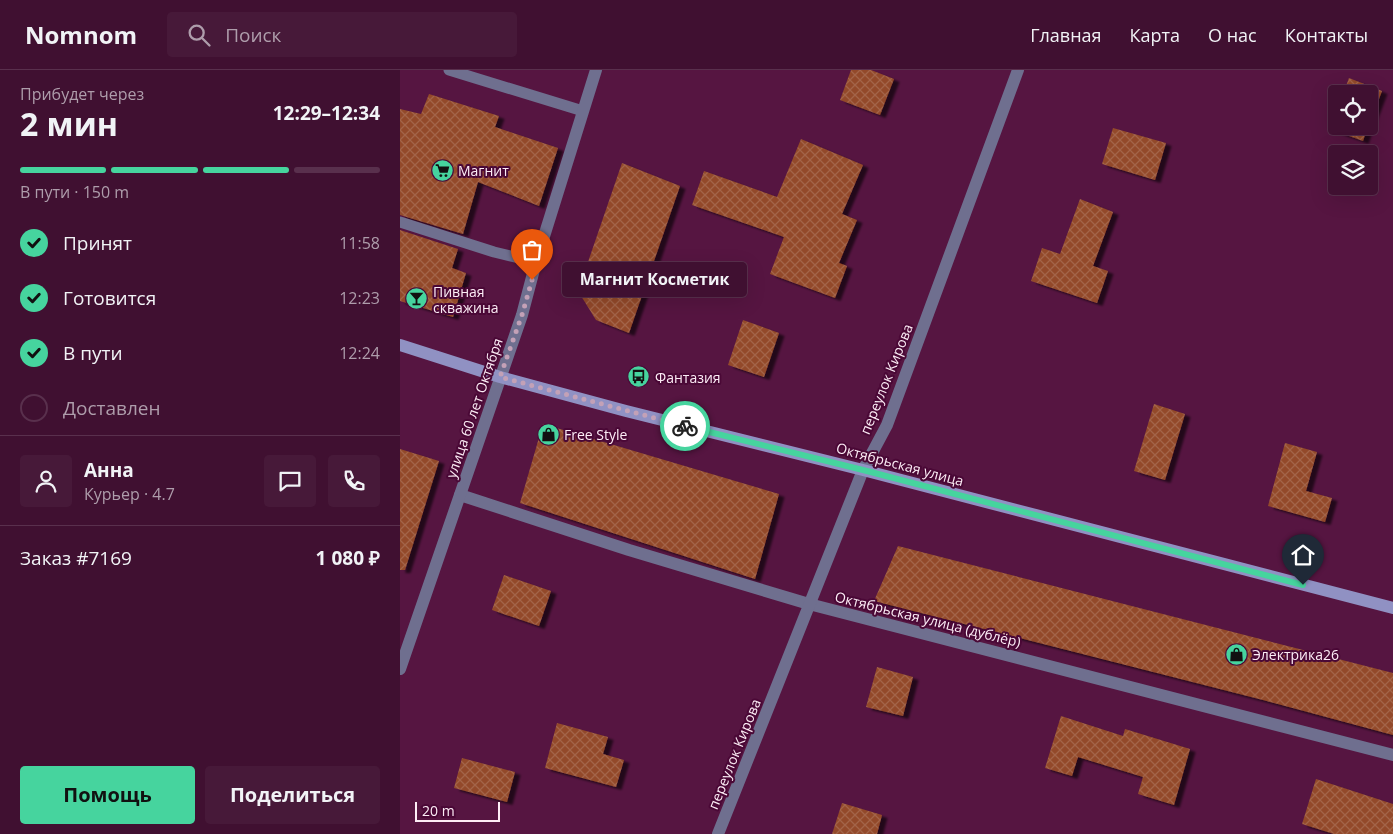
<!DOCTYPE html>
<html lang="ru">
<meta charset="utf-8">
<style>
:root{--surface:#401031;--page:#471939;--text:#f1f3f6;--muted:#ae9dab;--line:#59304d;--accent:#46d49e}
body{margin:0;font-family:"Open Sans",sans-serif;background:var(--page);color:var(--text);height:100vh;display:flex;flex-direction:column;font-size:19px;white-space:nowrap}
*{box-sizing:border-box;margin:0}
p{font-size:16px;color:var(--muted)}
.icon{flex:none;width:28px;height:28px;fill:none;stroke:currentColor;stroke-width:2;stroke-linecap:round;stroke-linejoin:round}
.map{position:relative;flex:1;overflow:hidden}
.sheet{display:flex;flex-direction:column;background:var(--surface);width:400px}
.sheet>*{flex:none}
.controls{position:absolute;left:928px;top:15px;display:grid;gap:10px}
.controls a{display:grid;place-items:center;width:50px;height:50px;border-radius:5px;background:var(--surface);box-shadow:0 5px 20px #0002,0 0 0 1px var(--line);font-size:25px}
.scale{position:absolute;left:15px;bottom:12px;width:85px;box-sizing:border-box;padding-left:5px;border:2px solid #fdedf6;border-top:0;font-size:14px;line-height:18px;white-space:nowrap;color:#fdedf6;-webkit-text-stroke:4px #4a0836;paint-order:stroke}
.pin{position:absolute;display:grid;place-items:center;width:42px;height:42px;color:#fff;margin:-51px -21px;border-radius:50% 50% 50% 0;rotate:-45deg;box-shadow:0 0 5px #0007}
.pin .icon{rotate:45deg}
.courier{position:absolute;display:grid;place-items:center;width:50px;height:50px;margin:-25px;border:4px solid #46d49e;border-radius:50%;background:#fff;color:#222;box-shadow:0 1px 6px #0007}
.bubble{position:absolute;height:35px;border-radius:5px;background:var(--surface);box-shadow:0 5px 20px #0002,0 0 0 1px var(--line);font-size:16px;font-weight:700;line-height:35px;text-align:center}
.head em{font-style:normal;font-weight:700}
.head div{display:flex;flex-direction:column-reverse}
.head{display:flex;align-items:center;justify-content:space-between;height:85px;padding:0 20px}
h1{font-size:32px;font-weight:700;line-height:38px}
.bar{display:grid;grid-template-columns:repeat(4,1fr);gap:8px 5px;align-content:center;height:60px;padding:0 20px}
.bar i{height:6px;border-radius:4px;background:var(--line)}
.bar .active{background:var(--accent)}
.bar p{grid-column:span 4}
.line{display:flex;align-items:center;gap:12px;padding:0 20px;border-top:1px solid var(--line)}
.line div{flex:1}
.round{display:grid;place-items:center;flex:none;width:52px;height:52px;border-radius:5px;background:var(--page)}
ol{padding:0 20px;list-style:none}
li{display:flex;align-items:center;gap:15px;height:55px}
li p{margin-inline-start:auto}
li .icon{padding:5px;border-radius:50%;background:var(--accent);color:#111;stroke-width:4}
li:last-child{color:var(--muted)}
li i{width:28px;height:28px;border:2px solid var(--line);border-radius:50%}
.primary-button{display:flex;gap:10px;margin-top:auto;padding:10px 20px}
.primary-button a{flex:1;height:58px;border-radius:5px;background:var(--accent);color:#111;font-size:20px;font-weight:700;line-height:58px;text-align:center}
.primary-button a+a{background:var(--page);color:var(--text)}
header{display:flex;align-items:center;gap:30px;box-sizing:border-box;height:70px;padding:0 25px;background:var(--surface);border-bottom:1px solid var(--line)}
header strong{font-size:24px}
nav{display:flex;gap:28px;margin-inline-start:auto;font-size:18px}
.search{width:350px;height:45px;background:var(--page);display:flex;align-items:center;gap:12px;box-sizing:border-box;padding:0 18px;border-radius:5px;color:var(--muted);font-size:19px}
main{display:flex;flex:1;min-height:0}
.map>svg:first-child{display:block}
.building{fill:url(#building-cross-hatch);filter:url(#shadow)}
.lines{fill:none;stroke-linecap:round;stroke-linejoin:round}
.service{stroke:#6f6f8f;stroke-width:11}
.minor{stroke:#6f6f8f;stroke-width:12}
.secondary{stroke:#9091c3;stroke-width:12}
.done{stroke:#c3a1b7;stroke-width:5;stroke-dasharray:0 9}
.route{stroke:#46d49e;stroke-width:6}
.labels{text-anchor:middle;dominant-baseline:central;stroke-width:4;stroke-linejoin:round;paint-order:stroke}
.poi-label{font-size:14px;fill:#fdedf6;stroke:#4a0836;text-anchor:start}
.street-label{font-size:14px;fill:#fdedf6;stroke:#4a0836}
</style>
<header>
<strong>Nomnom</strong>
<div class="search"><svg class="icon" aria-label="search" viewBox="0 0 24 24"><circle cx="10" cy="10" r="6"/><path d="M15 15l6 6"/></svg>Поиск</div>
<nav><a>Главная</a><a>Карта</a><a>О нас</a><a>Контакты</a></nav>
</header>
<main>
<section class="sheet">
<div class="head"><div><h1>2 мин</h1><p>Прибудет через</p></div><em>12:29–12:34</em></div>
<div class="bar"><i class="active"></i><i class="active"></i><i class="active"></i><i></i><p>В пути · 150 m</p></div>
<ol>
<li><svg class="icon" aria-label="check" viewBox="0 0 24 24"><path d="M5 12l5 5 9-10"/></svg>Принят<p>11:58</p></li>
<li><svg class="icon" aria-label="check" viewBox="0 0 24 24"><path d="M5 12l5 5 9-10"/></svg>Готовится<p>12:23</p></li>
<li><svg class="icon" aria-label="check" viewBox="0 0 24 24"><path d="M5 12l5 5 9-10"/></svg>В пути<p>12:24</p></li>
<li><i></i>Доставлен</li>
</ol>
<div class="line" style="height:90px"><a class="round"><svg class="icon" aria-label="person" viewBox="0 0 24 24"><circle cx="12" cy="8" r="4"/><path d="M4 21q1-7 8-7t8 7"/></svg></a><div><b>Анна</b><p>Курьер · 4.7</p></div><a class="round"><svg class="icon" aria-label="chat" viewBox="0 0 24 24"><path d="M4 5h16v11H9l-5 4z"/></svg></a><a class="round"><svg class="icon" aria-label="phone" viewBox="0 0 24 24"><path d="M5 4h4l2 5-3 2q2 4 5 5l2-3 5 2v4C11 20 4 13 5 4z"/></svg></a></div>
<div class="line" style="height:65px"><div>Заказ #7169</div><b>1 080 ₽</b></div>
<div class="primary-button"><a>Помощь</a><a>Поделиться</a></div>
</section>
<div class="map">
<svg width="993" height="764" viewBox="0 0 993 764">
<defs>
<pattern id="building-cross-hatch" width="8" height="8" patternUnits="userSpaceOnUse" patternTransform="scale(1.25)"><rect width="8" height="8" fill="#934a29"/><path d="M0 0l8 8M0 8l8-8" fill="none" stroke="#a36449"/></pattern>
<filter id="shadow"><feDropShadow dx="5.5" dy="3" stdDeviation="1" flood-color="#0009"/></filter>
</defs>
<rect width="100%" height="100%" fill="#561541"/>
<!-- building -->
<g class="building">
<polygon points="451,0 471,0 494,9 480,45 440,30"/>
<polygon points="949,8 982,21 969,55 969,24 943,24"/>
<polygon points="29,24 99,46 95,57 158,78 139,136 78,112 63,164 0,145 0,39 21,44"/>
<polygon points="936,42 936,56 968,56 963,71 930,59"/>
<polygon points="713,58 766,73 755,110 702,94"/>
<polygon points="401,69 463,95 442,144 457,150 439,193 447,196 435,228 370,204 384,167 292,135 304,101 377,127"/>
<polygon points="222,93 280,116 229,263 196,250 178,221"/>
<polygon points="680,129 713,142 693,196 708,201 697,233 631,211 642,178 660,184"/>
<polygon points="0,160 58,179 52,198 66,203 53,247 0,231"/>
<polygon points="343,250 379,263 364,307 328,295"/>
<polygon points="754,334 785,344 765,410 734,401"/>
<polygon points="143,354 379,424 355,509 120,433"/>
<polygon points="885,373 917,382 906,421 932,428 925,452 868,436"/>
<polygon points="0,379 39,391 5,500 0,500"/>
<polygon points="498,476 993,603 993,665 863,630 474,531"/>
<polygon points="104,505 151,521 139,556 92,540"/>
<polygon points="477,597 513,607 503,646 466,637"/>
<polygon points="661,646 723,666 725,659 790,679 774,735 738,724 743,707 678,687 672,706 645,698"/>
<polygon points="157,653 208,667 203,684 224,690 216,717 145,698"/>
<polygon points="62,688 115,702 107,732 54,718"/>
<polygon points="916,709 993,734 993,764 934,764 902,754"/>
<polygon points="442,733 482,745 477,764 432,764"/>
</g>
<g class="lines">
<!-- service -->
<g class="service">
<polyline points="49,0 183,41"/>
<polyline points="0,152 94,182 136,192"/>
</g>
<!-- minor -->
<g class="minor">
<polyline points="60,425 229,480 409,534 993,685"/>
<polyline points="0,599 122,245 136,192 196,0"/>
<polyline points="318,764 463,400 487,355 618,0"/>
</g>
<!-- secondary -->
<polyline class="secondary" points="0,275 100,307 226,341 463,400 993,538"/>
</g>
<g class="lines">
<!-- done -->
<polyline class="done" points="132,210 122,245 100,307 285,356"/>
<!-- route -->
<polyline class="route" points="285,356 463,400 903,515"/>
</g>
<!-- icons -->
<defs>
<symbol id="supermarket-disc" viewBox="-11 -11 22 22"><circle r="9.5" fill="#46d49e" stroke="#4a0836"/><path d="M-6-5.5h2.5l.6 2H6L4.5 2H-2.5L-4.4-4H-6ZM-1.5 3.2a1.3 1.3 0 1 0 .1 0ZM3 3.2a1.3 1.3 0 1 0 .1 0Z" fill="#111"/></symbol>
<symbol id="bar-disc" viewBox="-11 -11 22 22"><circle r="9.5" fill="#46d49e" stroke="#4a0836"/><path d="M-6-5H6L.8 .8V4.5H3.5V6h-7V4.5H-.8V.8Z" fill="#111"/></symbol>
<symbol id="bus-disc" viewBox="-11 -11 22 22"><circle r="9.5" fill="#46d49e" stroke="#4a0836"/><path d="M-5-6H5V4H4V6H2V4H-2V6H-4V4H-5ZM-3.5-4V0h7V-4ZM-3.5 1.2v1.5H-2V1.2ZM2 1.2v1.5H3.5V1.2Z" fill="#111"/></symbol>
<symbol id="shop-disc" viewBox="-11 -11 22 22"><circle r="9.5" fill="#46d49e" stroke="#4a0836"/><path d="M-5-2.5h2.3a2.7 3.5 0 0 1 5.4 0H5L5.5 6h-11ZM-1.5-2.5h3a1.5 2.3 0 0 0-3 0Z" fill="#111"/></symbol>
</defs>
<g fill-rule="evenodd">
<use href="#supermarket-disc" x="30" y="88" width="25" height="25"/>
<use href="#bar-disc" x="4" y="216" width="25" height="25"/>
<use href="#bus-disc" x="226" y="294" width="25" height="25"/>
<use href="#shop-disc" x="136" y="352" width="25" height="25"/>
<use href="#shop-disc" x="824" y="572" width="25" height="25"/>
</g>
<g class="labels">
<!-- poi labels -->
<g class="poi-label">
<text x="58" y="100">Магнит</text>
<text x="33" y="221">Пивная<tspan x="33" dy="16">скважина</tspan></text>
<text x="255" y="307">Фантазия</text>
<text x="164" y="364">Free Style</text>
<text x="852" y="584">Электрика26</text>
</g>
<!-- street labels -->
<g class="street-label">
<text transform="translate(486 309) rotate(-68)">переулок Кирова</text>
<text transform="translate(74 338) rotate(-71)">улица 60 лет Октября</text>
<text transform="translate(500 394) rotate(15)">Октябрьская улица</text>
<text transform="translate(528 549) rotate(14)">Октябрьская улица (дублёр)</text>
<text transform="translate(334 684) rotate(-68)">переулок Кирова</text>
</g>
</g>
</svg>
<div class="controls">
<a><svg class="icon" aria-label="locate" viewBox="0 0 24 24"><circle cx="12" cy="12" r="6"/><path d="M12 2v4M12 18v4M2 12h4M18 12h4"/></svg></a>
<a><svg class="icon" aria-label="layers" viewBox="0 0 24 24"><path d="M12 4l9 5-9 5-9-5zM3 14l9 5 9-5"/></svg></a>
</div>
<div class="scale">20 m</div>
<div class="pin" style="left:132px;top:210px;background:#ea580c"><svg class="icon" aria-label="bag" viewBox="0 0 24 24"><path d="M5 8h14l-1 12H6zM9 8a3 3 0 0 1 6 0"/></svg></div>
<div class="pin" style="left:903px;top:515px;background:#1f2937"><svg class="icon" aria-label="home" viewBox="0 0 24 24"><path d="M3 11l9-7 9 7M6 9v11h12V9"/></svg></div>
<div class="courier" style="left:285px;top:356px"><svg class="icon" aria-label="bike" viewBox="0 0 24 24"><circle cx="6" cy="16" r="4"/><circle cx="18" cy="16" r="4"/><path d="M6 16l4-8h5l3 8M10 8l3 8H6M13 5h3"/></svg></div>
<div class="bubble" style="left:162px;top:192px;width:185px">Магнит Косметик</div>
</div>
</main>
